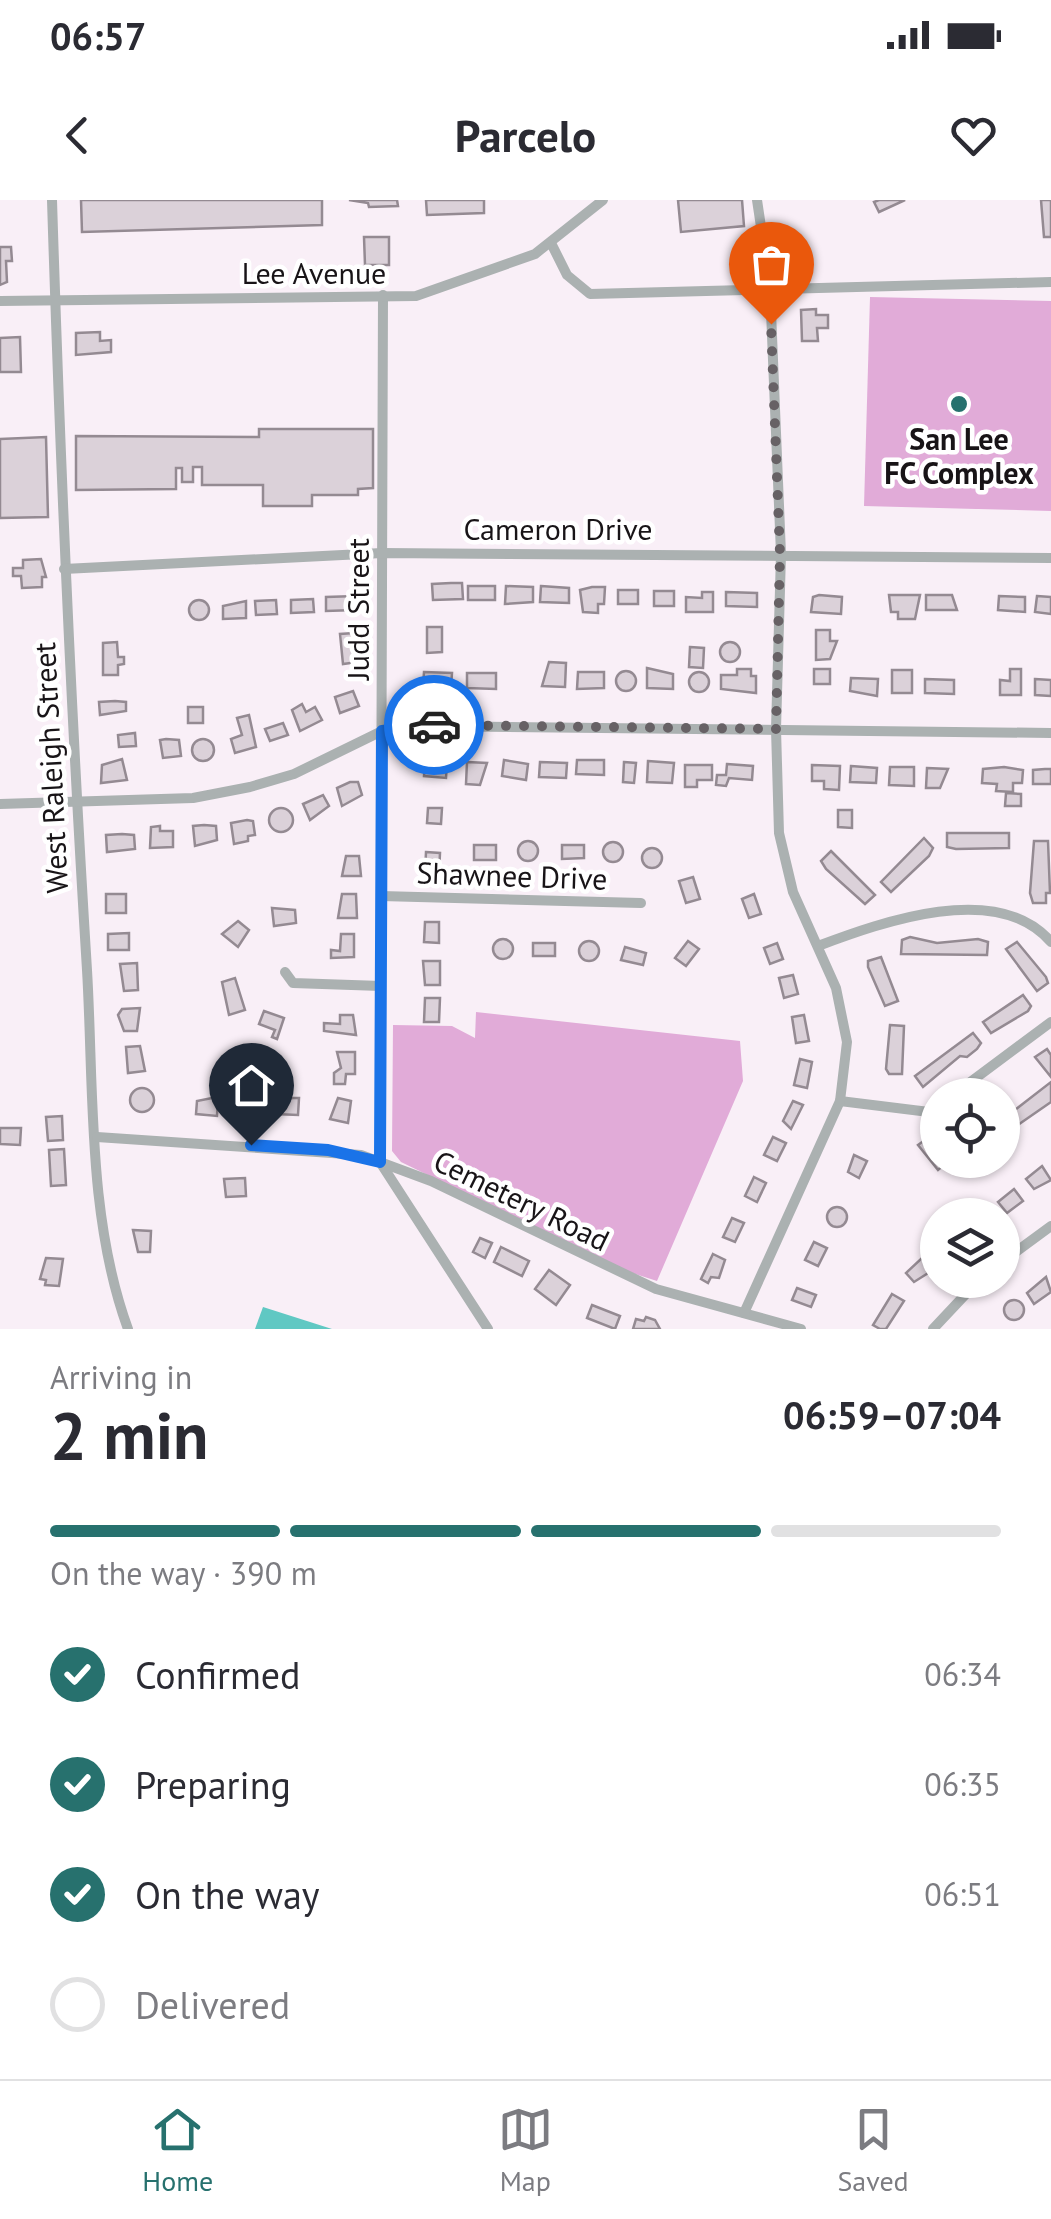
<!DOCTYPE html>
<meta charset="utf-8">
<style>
:root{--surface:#fff;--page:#f2f2f3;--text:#2b2b33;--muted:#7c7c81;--line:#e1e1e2;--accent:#27716e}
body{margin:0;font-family:"PT Sans",sans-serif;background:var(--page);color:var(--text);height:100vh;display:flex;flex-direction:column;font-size:38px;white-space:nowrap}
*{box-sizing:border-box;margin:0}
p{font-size:32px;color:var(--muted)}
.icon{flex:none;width:55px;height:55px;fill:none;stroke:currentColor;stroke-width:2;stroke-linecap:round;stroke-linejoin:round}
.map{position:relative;height:1129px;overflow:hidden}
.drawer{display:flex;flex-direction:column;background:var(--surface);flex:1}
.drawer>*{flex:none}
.fabs{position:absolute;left:920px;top:878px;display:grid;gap:20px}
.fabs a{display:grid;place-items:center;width:100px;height:100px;border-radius:50%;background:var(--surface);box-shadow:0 2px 8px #0004;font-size:50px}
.pin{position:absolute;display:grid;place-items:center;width:85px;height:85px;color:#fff;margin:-102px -42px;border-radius:50% 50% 50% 0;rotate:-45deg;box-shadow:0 0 10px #0007}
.pin .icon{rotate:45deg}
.courier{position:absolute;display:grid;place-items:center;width:100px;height:100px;margin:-50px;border:8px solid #1a73e8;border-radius:50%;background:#fff;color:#222;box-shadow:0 2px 12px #0007}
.overview em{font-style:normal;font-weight:700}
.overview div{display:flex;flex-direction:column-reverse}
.overview{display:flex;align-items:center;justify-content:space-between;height:170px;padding:0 50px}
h1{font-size:65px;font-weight:700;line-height:75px}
.bar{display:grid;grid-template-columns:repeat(4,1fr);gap:15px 10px;align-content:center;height:120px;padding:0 50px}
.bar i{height:12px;border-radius:8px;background:var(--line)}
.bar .selected{background:var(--accent)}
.bar p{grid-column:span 4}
ol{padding:0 50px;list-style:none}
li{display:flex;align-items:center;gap:30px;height:110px}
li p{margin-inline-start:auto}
li .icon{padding:10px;border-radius:50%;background:var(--accent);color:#fff;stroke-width:4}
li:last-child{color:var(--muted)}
li i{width:55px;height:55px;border:5px solid var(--line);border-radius:50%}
.status{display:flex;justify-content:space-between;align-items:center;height:70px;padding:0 50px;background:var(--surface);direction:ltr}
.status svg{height:28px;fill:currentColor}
header{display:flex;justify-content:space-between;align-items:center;height:130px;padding:0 50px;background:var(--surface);font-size:45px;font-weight:700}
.tab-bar{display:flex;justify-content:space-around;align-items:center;height:140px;border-top:2px solid var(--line);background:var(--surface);font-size:28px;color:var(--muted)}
.tab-bar a{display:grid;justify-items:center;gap:5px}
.tab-bar .selected{color:var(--accent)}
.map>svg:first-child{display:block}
.green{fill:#e1abd8}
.water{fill:#60c8c3}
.building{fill:#dbd1d9;stroke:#948a92;stroke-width:2.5}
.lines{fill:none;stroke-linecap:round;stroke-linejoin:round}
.minor{stroke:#abb1b1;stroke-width:10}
.done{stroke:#676165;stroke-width:10;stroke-dasharray:0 18}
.route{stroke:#1a73e8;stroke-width:12}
.poi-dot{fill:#27716e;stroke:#fff;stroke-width:4}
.labels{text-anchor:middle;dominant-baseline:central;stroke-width:9;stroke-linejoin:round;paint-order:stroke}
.street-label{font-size:30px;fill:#181417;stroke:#fff}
.poi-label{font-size:30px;font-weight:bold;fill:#181417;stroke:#fff}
</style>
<div class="status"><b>06:57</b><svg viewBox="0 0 49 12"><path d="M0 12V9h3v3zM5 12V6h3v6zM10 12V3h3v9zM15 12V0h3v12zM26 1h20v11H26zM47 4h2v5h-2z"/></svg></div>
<header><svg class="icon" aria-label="back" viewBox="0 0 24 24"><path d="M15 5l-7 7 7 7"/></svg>Parcelo<svg class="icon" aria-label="heart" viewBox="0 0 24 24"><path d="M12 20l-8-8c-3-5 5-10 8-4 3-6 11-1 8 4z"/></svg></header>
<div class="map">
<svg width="1051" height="1129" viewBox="0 0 1051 1129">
<rect width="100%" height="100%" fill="#f9eff7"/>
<!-- green -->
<g class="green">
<polygon points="870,97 1051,101 1051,311 864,306"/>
<polygon points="476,812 740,841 743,881 657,1081 623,1070 401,962 392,951 393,825 452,826 475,838"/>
</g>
<!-- water -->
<polygon class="water" points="263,1107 332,1129 255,1129"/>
<!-- building -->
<g class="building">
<polygon points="81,0 322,0 322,25 82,32"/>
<polygon points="349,0 397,0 398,6 369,7 368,3"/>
<polygon points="426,0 484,0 484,13 427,15"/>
<polygon points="678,0 742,0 744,26 681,32"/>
<polygon points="879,0 905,0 879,12 874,2"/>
<polygon points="1041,0 1051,0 1051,37 1044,37"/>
<polygon points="364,37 389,37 389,65 365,65"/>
<polygon points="0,47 11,47 12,61 6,61 7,82 0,85"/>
<polygon points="816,109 816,115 828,115 828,128 817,128 818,141 802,141 801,110"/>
<polygon points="100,132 100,141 111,140 111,152 76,155 76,133"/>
<polygon points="20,137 21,172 0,172 0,138"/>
<polygon points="259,229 373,229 373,288 358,289 358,295 312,295 312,306 263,306 263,285 202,285 202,267 193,267 193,282 182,282 182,268 176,268 176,289 76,290 76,236 259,237"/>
<polygon points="46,237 48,317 0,318 0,239"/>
<polygon points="41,359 46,377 42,377 42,387 22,388 21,376 13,376 13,368 23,368 23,360"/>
<polygon points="451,383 462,383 463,399 433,400 432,384"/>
<rect x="468" y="386" width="27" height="14"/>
<polygon points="506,386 533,387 533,402 505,404"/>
<polygon points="541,386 569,388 569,403 540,402"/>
<polygon points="592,387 605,387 604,404 598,404 598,413 583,412 580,390"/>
<rect x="618" y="390" width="20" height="14"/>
<rect x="654" y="391" width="20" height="15"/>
<polygon points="702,392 713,392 713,412 686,412 686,397 702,398"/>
<polygon points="726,392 757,393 757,407 726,406"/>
<polygon points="819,395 842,397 841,414 811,412 813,397"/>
<polygon points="889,395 920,395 915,419 898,419 898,412 891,412"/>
<polygon points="926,395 952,395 957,410 926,410"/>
<polygon points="356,396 356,410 326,411 326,397"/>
<polygon points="999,396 1025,397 1025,412 998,410"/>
<polygon points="1037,396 1051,397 1051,414 1035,412"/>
<polygon points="313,399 314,412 291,413 291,400"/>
<circle cx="199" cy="410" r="10"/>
<polygon points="276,400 277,414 256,415 255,401"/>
<polygon points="246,401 246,418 223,419 223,406"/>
<polygon points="427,427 442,427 442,452 427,453"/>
<polygon points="816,430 830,430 830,441 837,441 830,459 816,460"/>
<polygon points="354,433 358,462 343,464 340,434"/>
<polygon points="117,442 118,457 124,457 124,464 118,465 118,475 103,475 103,443"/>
<circle cx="730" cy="452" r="10"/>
<polygon points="690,447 704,448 703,468 689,467"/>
<polygon points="549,462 566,463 565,487 542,486"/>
<polygon points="647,468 673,474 673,489 647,488"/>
<polygon points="737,469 751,469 751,476 756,476 756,493 721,489 721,475 737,475"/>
<rect x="814" y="469" width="16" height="15"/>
<polygon points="1010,469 1021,469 1021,495 1000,495 1000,480 1010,481"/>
<rect x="892" y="470" width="20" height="23"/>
<circle cx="626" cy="481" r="10"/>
<polygon points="424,472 452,473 451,487 423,487"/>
<polygon points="578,472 604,472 604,488 577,489"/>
<circle cx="699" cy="482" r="10"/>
<polygon points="467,473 496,473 496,489 467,488"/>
<polygon points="851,478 878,479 877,496 850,491"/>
<polygon points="925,479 954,480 954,494 925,493"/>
<polygon points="1035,479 1051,480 1051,496 1035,495"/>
<polygon points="353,491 359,506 340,513 335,497"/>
<polygon points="115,501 126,502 126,511 100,515 99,502"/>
<polygon points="302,504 306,512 315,507 322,520 300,531 292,510"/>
<rect x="188" y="507" width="15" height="16"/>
<polygon points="249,515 256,547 235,553 231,539 242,535 237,518"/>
<polygon points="283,523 288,535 270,541 265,529"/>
<polygon points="135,533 136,546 119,547 118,535"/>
<polygon points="166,539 179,540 181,556 163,558 160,540"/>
<circle cx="203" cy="550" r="11"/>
<polygon points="122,559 127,580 101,583 102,565"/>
<polygon points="504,560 528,564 526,580 502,576"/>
<polygon points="577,560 604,560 604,575 576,574"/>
<polygon points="425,561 447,562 446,578 424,576"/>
<polygon points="648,561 674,563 672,583 647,582"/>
<polygon points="467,562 487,563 480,585 466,584"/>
<polygon points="540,562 567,563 566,578 539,577"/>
<polygon points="624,562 636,563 634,583 623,582"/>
<polygon points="727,564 753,566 752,580 729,578 726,586 716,585 717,575 726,575"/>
<polygon points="685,565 712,565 712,580 697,580 697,587 685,587"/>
<polygon points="812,565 840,566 839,590 824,589 824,581 812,581"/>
<polygon points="851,566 877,568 876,583 850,582"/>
<polygon points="890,567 914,567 914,586 889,585"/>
<polygon points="1004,567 1023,570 1022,583 1013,583 1013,592 996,591 997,584 982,583 983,569"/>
<polygon points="927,568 948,569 940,588 926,588"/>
<polygon points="1045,569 1051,569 1051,584 1033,584 1033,570"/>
<polygon points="350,582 358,582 362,595 342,606 337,588"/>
<polygon points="1006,593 1021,594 1021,606 1005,606"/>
<polygon points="323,595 329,606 310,620 303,604"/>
<polygon points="428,608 442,608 441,624 427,623"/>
<circle cx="281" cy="620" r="12"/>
<polygon points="838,610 852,610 852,628 838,627"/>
<polygon points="247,620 253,621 255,635 248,636 248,641 234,644 231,623"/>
<polygon points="204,625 216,626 217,640 195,646 193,626"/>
<polygon points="160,626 160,631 173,631 173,647 150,648 151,627"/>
<polygon points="947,633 1009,633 1009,648 956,649 947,647"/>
<polygon points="122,634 134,635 135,649 107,652 106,635"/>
<polygon points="924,638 933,648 929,656 891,692 881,682"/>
<polygon points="1034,641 1048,641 1050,693 1046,693 1046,703 1033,703 1030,693"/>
<circle cx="528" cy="651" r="10"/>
<circle cx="613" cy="652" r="10"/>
<rect x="474" y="645" width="22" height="15"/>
<polygon points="562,645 584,645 584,658 562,659"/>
<circle cx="652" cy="658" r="10"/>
<polygon points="831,651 875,695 865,704 826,669 821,661"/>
<polygon points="426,652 440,653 439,674 425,673"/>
<polygon points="346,656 359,656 361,676 342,676"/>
<polygon points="693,677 700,699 686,703 679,681"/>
<rect x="106" y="694" width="20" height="19"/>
<polygon points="342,694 356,694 357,718 338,718"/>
<polygon points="754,694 761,714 749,718 742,699"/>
<polygon points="272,708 295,710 296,723 274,726"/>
<polygon points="238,721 249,730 238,747 222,734"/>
<polygon points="425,722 439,722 439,743 424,742"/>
<polygon points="129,733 129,750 108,750 108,734"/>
<polygon points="341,734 354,734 354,757 331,758 331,750 340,751"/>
<polygon points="910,737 937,743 978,739 988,742 987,755 901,754 902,740"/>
<circle cx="503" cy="749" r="10"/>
<polygon points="688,741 699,749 686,766 675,758"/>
<circle cx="589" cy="751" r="10"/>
<polygon points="1017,742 1046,777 1048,783 1037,791 1006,749"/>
<rect x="533" y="743" width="22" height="13"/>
<polygon points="777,743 783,759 770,764 764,748"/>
<polygon points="625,747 646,753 643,765 621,760"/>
<polygon points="881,757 898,801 885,806 868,767 868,761"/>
<polygon points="423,761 440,761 440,785 425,785"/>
<polygon points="137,763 138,790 124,791 120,764"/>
<polygon points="793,775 798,794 784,798 779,778"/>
<polygon points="235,778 245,810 229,815 222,782"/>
<polygon points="1023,795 1031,806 1028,811 991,833 983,822"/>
<polygon points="425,798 440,798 439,822 424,822"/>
<polygon points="140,808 137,831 124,831 118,815 122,809"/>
<polygon points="264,811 284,818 277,839 272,837 275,830 259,824"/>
<polygon points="340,815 353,815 356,835 324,831 324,823 340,824"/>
<polygon points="804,815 809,841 796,843 792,817"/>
<polygon points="890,825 904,826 902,874 889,874 886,869"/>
<polygon points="973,833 981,843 977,849 967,857 960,856 923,887 915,876"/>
<polygon points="140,846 145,871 128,873 126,847"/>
<polygon points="1047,849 1051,855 1051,877 1035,857"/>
<polygon points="337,852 355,852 355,874 346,874 345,884 334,884 334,873 341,868"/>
<polygon points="800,859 812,862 807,888 794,885"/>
<polygon points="1051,882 1051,902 1015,927 1007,916"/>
<circle cx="142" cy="900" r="12"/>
<polygon points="212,898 218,898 217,916 196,914 197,901"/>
<polygon points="253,898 258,898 257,916 235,915 236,900 252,901"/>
<polygon points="293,898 299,898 298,915 275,914 276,900"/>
<polygon points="338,898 351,901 348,923 330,919"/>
<polygon points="793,901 803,905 791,929 783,921"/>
<polygon points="62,916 63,940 48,941 46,917"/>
<polygon points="0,928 21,928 20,945 0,944"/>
<polygon points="773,937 786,943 777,961 764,955"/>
<polygon points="929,937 938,944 938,960 972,961 953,973 946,963 938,970 918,945"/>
<polygon points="64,949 66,985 51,986 49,950"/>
<polygon points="854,955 867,961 859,978 848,972"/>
<polygon points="1042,966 1051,980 1034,989 1026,979"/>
<polygon points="754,977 766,983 757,1002 745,996"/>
<polygon points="245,978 246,996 226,997 224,979"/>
<polygon points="1014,989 1023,1001 1007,1013 998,1002"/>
<circle cx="837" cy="1017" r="10"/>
<polygon points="732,1018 744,1023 735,1042 723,1037"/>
<polygon points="133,1030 151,1031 150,1052 138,1052"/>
<polygon points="480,1038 492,1043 485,1058 473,1052"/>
<polygon points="814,1042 827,1048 818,1066 805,1060"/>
<polygon points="501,1047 529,1061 522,1076 494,1062"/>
<polygon points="713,1054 725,1060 719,1078 711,1077 708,1083 701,1079"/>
<polygon points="46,1058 63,1059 59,1086 45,1085 46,1080 40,1079"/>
<polygon points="922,1058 933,1070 914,1082 906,1073"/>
<polygon points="549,1070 570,1085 556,1105 535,1089"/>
<polygon points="1046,1077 1051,1092 1034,1104 1027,1093"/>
<polygon points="797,1088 816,1095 811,1107 792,1100"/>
<polygon points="892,1094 904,1101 886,1129 880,1129 873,1125"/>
<circle cx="1014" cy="1110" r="10"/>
<polygon points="592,1105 620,1116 615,1129 587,1118"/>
<polygon points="646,1117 655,1120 660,1129 633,1129 636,1119 644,1121"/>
</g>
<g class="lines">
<!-- minor -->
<g class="minor">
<path d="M52,0C60,257 71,513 87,770C94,887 87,1017 128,1129"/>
<polyline points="551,43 567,75 590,94 1051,82"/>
<polyline points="383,95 380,962 488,1129"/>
<polyline points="0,101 416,96 535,54 603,0"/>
<polyline points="64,369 382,353 1051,358"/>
<polyline points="0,604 193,598 250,587 294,574 382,531 427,526 1051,533"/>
<polyline points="381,696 641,703"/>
<path d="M818,746C882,722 998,680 1051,742"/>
<polyline points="285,772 293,783 381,786"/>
<polyline points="953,895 1051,822"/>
<polyline points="840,901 929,912 938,906"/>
<polyline points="97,937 361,955 431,981 656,1089 801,1129"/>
<polyline points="1002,1062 1051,1026"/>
<polyline points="744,1113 840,901 847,842 836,788 793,692 779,633 776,529 781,354 770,87 757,0"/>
<polyline points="933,1129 979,1080"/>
</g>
</g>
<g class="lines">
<!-- done -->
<polyline class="done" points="434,525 776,529 780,354 771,124"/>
<!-- route -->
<polyline class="route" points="251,945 328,950 380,962 382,531 434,525"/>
</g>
<!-- markers -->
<circle class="poi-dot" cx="959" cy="204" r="10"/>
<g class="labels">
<!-- street labels -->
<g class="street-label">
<text x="314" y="72">Lee Avenue</text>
<text x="558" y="328">Cameron Drive</text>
<text transform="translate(357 409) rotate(-90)">Judd Street</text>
<text transform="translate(50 568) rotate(-93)">West Raleigh Street</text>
<text transform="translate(512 675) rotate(2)">Shawnee Drive</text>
<text transform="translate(522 1000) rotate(26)">Cemetery Road</text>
</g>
<!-- poi labels -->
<g class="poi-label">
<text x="959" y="238">San Lee<tspan x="959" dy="34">FC Complex</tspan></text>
</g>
</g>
</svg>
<div class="fabs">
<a><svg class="icon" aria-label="locate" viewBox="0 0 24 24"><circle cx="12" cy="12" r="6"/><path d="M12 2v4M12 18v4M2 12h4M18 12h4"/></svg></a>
<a><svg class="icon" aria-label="layers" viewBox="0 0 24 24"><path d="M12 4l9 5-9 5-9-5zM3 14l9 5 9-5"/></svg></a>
</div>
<div class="pin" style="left:771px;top:124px;background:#ea580c"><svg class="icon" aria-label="bag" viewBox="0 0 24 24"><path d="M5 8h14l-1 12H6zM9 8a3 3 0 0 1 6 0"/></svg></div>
<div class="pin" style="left:251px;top:945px;background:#1f2937"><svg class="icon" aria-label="home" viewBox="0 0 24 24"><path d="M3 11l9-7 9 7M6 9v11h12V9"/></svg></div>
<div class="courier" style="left:434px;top:525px"><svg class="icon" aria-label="car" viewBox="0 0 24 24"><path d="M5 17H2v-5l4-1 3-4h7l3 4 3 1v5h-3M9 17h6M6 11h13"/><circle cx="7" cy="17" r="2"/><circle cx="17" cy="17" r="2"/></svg></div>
</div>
<section class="drawer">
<div class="overview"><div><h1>2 min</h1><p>Arriving in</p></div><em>06:59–07:04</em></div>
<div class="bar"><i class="selected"></i><i class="selected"></i><i class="selected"></i><i></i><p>On the way · 390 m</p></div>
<ol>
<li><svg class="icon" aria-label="check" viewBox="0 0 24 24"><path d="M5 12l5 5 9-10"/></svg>Confirmed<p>06:34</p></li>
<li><svg class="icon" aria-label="check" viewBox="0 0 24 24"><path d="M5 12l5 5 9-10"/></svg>Preparing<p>06:35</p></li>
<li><svg class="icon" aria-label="check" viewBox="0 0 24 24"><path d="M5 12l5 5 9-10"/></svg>On the way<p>06:51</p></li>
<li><i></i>Delivered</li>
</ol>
</section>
<nav class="tab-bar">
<a class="selected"><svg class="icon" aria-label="home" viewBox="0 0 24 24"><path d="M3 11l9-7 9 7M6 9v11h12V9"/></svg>Home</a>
<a><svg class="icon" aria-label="map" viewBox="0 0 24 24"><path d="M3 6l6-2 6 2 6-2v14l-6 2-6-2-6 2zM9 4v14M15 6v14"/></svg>Map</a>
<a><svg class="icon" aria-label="saved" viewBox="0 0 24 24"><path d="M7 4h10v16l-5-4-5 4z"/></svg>Saved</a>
</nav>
